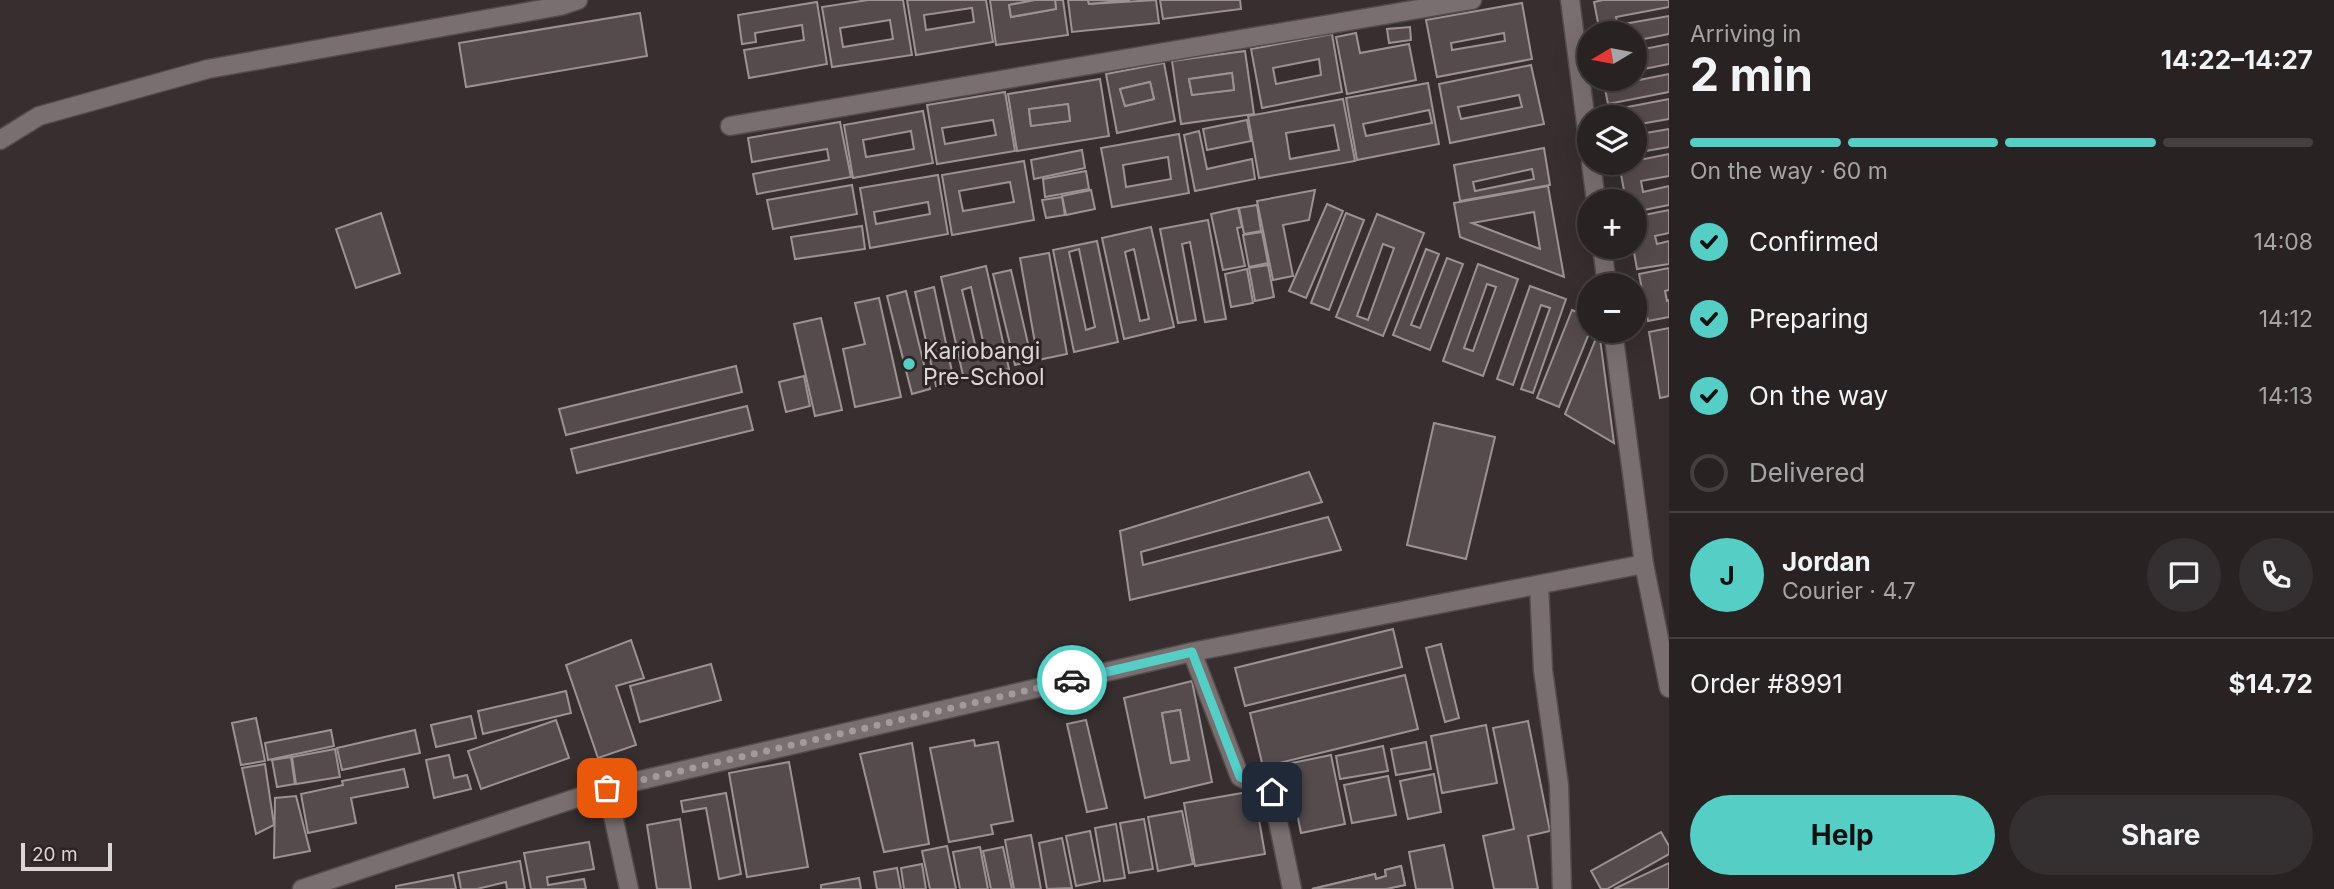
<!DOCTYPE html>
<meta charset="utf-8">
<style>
:root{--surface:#282223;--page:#342f30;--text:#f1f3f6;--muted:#a5a4a6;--line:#443f41;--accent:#55cec6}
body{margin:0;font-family:Inter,sans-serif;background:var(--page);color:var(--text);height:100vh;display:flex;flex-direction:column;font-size:26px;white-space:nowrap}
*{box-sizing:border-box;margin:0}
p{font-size:23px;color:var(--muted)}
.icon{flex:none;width:38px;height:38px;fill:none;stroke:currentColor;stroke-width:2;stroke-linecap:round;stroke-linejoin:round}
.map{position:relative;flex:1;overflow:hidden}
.details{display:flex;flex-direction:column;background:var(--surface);width:665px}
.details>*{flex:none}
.needle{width:46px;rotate:260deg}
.controls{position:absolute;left:1577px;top:21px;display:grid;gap:14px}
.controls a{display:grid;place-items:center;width:70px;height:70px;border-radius:50%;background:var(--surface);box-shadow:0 7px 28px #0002,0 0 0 2px var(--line);font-size:35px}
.scale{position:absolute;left:21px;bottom:18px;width:91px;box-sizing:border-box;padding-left:7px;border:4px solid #dcd6d7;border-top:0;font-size:19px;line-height:24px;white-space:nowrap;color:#dcd6d7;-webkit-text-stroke:5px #2c2425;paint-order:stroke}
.pin{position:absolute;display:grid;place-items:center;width:60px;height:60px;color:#fff;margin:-30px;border-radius:14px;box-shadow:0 4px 10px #0006}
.courier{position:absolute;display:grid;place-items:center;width:70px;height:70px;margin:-35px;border:5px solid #55cec6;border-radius:50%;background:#fff;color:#222;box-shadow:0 2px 9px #0007}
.summary em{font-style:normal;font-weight:700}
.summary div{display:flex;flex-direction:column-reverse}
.summary{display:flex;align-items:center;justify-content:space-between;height:119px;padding:0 21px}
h1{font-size:46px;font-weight:700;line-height:52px}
.bar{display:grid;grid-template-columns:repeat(4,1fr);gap:10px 7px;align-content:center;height:84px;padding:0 21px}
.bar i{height:9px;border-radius:5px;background:var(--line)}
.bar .active{background:var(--accent)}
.bar p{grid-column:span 4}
.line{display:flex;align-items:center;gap:18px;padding:0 21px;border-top:2px solid var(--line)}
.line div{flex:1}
.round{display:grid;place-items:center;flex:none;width:74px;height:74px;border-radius:37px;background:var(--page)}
ol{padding:0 21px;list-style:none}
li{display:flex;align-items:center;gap:21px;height:77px}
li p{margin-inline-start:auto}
li .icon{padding:7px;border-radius:50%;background:var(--accent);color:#111;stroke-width:4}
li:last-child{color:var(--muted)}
li i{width:38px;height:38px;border:4px solid var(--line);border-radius:50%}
.action{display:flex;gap:14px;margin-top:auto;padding:14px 21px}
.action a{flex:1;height:80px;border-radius:42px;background:var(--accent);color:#111;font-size:28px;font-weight:700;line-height:80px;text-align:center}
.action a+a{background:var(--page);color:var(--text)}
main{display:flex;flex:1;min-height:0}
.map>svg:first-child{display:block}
.building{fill:#554b4d;stroke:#9c9293;stroke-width:2;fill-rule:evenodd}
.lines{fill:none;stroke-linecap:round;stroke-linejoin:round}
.minor-casing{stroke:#534c4d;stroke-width:21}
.minor{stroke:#796f70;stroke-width:18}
.done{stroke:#a29b9c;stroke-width:7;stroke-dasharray:0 12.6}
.route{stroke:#55cec6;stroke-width:9}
.poi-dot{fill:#55cec6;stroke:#2c2425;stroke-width:2.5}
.labels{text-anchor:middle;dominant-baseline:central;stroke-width:6;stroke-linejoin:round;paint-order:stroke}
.poi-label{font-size:23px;fill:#dcd6d7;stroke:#2c2425;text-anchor:start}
</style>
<main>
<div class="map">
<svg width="1669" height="889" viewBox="0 0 1669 889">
<rect width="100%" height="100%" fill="#362e2f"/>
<!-- building -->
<g class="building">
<path d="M868,0H903L912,55L832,67L822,7ZM890,20L893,39L843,47L840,28Z"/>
<path d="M907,0H986L993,42L916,55ZM972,8L974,22L926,30L924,15Z"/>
<polygon points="990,0 1035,0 1009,5 1011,17 1056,9 1055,0 1063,0 1068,35 996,45"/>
<polygon points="1035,0 1055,0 1056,9 1011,17 1009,5"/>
<polygon points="1068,0 1088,0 1089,4 1156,0 1159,23 1072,32"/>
<polygon points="1088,0 1130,0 1089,4"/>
<polygon points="1160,0 1240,0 1241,9 1163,19"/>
<polygon points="1603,0 1669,0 1669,7 1616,17 1618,25 1669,16 1669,34 1634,41 1634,33 1600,33 1594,2"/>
<polygon points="817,2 827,64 749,78 744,50 804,40 802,25 755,33 756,42 742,44 738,15"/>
<path d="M1522,3L1532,59L1437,77L1426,20ZM1504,33L1505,41L1452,50L1451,43Z"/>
<polygon points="640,13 647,56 466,87 459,43"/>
<polygon points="1410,27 1411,40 1389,43 1387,29"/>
<polygon points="1356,33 1360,53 1409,44 1416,80 1347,94 1336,37"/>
<path d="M1332,34L1342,92L1262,108L1251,49ZM1319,59L1321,75L1276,84L1273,68Z"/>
<polygon points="1669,44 1669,64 1634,71 1634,51"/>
<path d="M1245,51L1254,114L1181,124L1172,61ZM1232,73L1234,90L1192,95L1189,79Z"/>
<path d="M1164,63L1175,121L1117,133L1106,74ZM1150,82L1154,99L1125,106L1120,89Z"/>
<path d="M1531,65L1544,124L1450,143L1439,84ZM1519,95L1522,107L1461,119L1458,107Z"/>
<polygon points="1232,73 1234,90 1192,95 1189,79"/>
<polygon points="1669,74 1669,92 1608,104 1603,79 1628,79 1629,82"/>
<path d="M1100,79L1109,136L1017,151L1008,94ZM1068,104L1070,121L1031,126L1029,109Z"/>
<polygon points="1150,82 1154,99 1125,106 1120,89"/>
<path d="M1428,83L1439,144L1357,160L1346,98ZM1429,110L1432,123L1366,136L1363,124Z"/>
<path d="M1005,92L1015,151L937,164L927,105ZM993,120L996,135L945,144L942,128Z"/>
<path d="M1343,99L1355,161L1259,178L1248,116ZM1334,125L1339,150L1290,159L1286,133Z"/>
<polygon points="1669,99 1669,119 1634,125 1634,117 1602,117 1601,112"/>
<polygon points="1068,104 1070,121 1031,126 1029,109"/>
<path d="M923,111L933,163L853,178L844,125ZM911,131L914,149L866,157L863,140Z"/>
<polygon points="1247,120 1251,141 1207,150 1203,129"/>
<polygon points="840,122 851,177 757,194 753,174 829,160 827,149 752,162 748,138"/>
<polygon points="1669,129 1669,147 1634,153 1634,135"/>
<polygon points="1199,131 1207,169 1252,159 1255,179 1195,191 1184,135"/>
<path d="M1179,134L1189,193L1112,207L1101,148ZM1168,157L1171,179L1126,187L1123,165Z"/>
<path d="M1544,148L1550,185L1460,201L1454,165ZM1532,169L1534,179L1475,191L1473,182Z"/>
<polygon points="1082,150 1085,168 1034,179 1031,160"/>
<polygon points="1669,154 1669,176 1641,181 1643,192 1669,186 1669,205 1634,212 1634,201 1626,201 1619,164 1634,163 1634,161"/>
<path d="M1024,161L1034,220L952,235L942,175ZM1010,182L1014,202L963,211L959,191Z"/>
<polygon points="1086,171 1089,189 1045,197 1043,179"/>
<path d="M938,175L948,234L870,248L860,188ZM928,202L930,214L876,224L874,212Z"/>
<polygon points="852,185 857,214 773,229 767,200"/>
<path d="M1548,186L1564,277L1460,237L1454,203ZM1534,212L1540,249L1472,223Z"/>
<polygon points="1091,190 1095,209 1066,215 1062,196"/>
<polygon points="1315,190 1309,220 1283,225 1293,276 1273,280 1257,201"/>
<polygon points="1062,197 1065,215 1046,218 1042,200"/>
<polygon points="1327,204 1343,211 1306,298 1289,291"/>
<polygon points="1257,205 1261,231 1244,234 1239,208"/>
<polygon points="1238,208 1242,227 1237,228 1245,266 1223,270 1211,214"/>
<polygon points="1669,210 1669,233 1655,236 1657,244 1669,241 1669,264 1637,269 1633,247 1634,247 1634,217"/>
<polygon points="381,213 400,273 356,288 336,229"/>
<polygon points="1346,213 1364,220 1329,310 1311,303"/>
<path d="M1377,214L1424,233L1383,336L1336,317ZM1383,244L1394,248L1368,320L1357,316Z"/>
<polygon points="1208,220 1226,319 1205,322 1190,242 1182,244 1196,320 1178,323 1160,229"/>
<polygon points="862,226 865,249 795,259 791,237"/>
<path d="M1151,227L1174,327L1124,339L1102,238ZM1134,249L1149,319L1140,321L1125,252Z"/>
<polygon points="1262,232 1268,263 1249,267 1243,235"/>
<path d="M1097,241L1118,342L1074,352L1053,250ZM1079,249L1095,327L1086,330L1069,252Z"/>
<polygon points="1426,249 1439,254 1411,325 1420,328 1447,258 1463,264 1430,350 1393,335"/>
<polygon points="1049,253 1067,354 1038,360 1020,258"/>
<path d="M1478,264L1518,279L1483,376L1443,361ZM1487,284L1496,287L1473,351L1464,348Z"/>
<polygon points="1268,265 1274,297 1255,301 1249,268"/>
<path d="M986,266L1009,369L964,380L941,277ZM971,287L986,355L978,357L962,290Z"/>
<polygon points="1669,268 1669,290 1665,291 1667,301 1669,300 1669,317 1648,321 1639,274"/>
<polygon points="1247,269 1253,303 1231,307 1225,274"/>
<polygon points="1011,270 1032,361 1015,365 993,274"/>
<polygon points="1530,286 1566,299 1533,393 1521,389 1550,308 1541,305 1513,385 1497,379"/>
<polygon points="934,287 954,381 936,386 915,292"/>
<polygon points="906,291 930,389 912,394 887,296"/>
<polygon points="879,298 901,397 855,407 843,349 865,344 855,303"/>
<polygon points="1572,310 1589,317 1590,331 1559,407 1537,398"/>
<polygon points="821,318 842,410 815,416 794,324"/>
<polygon points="1669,328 1669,396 1660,398 1649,332"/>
<polygon points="1599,331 1614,443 1565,414"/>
<polygon points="736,366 742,392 566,435 559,409"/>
<polygon points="804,376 810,406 786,412 779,382"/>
<polygon points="747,406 753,430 577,473 571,449"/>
<polygon points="1434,423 1495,437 1466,559 1407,545"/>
<polygon points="1309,472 1322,502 1141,552 1143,565 1328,517 1341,550 1130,600 1120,531"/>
<polygon points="1393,629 1402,667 1245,706 1235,668"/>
<polygon points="631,640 644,678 616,686 636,745 598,758 566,665"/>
<polygon points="1441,644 1459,718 1445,722 1426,648"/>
<polygon points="711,664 721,700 640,722 630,686"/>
<polygon points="1405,675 1418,729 1263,767 1250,713"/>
<path d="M1192,681L1212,782L1145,798L1124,698ZM1180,710L1189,760L1171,763L1162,713Z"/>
<polygon points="566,691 571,713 483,734 478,711"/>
<polygon points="1180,710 1189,760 1171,763 1162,713"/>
<polygon points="471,716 476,738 436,747 431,725"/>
<polygon points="256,718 265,761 241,765 232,723"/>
<polygon points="556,720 569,758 481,789 468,751"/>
<polygon points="1086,720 1107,808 1087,812 1067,724"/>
<polygon points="1528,721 1550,831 1528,836 1538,889 1494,889 1483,836 1514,829 1493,728"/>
<polygon points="1486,725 1497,783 1442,793 1431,736"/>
<polygon points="331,730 334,746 268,760 265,743"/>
<polygon points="415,730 420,753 342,770 337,748"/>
<polygon points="974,740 975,746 998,742 1013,821 991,825 993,834 949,842 930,748"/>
<polygon points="1426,742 1431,769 1396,775 1391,749"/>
<polygon points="912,743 929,844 884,852 860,754"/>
<polygon points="1383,746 1388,771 1340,779 1336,756"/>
<polygon points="335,749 340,777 296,784 292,757"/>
<polygon points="449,755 454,778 467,775 471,789 434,798 426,760"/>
<polygon points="1331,755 1345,824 1301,833 1287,764"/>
<polygon points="291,757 295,784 277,787 272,760"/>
<polygon points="789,762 808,867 747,877 729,773"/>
<polygon points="265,764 274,825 256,834 242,768"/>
<polygon points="404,769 408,787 351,798 356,823 308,833 301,794 343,785 342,781"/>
<polygon points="1434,774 1441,812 1408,819 1400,781"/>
<polygon points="1388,776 1396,815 1352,823 1344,785"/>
<polygon points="1254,791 1265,854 1195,866 1184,803"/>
<polygon points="726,793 741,874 719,879 706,808 683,812 681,801"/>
<polygon points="296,796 310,851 274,858 275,798"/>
<polygon points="1182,811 1193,864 1158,871 1148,817"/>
<polygon points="680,819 691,889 657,889 647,825"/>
<polygon points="1144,819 1153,869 1129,873 1120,823"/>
<polygon points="1116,824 1125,878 1104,881 1095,828"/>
<polygon points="1090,831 1100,881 1076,886 1066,836"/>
<polygon points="1661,832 1669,846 1669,854 1607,889 1601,889 1591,871"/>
<polygon points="1031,835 1041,889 1014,889 1005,840"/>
<polygon points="1062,838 1072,888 1047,889 1039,843"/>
<polygon points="589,842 594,869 547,877 548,885 584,879 586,889 531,889 524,853"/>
<polygon points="1444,845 1453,889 1416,889 1409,852"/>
<polygon points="947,846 956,889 930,889 922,851"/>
<polygon points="980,847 988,889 960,889 953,852"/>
<polygon points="1003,847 1012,889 991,889 983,851"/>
<polygon points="520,861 525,889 507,889 506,882 477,889 461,889 458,873"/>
<polygon points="1669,863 1669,889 1614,889"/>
<polygon points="922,864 926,889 904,889 901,868"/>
<polygon points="1401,866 1405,885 1386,889 1312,889 1375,874 1376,879 1386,876 1385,870"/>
<polygon points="1401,866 1405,885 1386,889 1312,889 1375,874 1376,879 1386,876 1385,870"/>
<polygon points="897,868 901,889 877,889 874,872"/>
<polygon points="453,875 456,889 396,889 396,886"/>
<polygon points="859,878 861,889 821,889 821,885"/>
</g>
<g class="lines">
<defs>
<g id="minor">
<polyline points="1570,0 1589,146"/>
<polyline points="730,126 1472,0"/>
<polyline points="0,140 39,116 208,69 560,6 578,0"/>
<polyline points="1591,163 1596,201"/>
<polyline points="1602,247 1607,285"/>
<polyline points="1613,331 1644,564 1669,688"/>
<polyline points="1539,585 1543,670 1559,785 1562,889"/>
<polyline points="1192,652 1240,777 1272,792 1292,889"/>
<polyline points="607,788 629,889"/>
<polyline points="302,889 607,788 1192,652 1644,564"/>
</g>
</defs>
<!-- minor casing -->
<use href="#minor" class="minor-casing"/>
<!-- minor -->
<use href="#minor" class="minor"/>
</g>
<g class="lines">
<!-- done -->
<polyline class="done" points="607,788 1072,680"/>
<!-- route -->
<polyline class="route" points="1072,680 1192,652 1240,777 1272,792"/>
</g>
<!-- markers -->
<circle class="poi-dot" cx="909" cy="364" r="7"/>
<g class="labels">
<!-- poi labels -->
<g class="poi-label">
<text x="923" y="351">Kariobangi<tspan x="923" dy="26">Pre-School</tspan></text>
</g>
</g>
</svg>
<div class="controls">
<a><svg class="needle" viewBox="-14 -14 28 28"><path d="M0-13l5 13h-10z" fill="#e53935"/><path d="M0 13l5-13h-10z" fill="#a5a4a6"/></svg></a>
<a><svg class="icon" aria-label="layers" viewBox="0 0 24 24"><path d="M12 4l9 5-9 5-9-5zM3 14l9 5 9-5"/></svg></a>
<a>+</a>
<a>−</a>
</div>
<div class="scale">20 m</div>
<div class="pin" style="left:607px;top:788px;background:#ea580c"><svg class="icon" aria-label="bag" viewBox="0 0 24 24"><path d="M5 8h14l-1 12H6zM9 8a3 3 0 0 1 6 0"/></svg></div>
<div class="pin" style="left:1272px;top:792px;background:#1f2937"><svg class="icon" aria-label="home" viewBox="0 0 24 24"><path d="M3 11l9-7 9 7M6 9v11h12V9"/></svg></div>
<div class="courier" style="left:1072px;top:680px"><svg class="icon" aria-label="car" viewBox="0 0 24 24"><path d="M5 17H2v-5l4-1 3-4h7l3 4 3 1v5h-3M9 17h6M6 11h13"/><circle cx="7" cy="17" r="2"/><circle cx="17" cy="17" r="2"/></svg></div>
</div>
<section class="details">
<div class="summary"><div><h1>2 min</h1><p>Arriving in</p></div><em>14:22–14:27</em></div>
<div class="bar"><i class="active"></i><i class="active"></i><i class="active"></i><i></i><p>On the way · 60 m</p></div>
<ol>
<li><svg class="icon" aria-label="check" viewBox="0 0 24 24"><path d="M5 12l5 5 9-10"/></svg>Confirmed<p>14:08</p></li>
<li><svg class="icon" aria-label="check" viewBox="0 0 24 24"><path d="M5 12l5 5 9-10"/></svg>Preparing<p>14:12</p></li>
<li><svg class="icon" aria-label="check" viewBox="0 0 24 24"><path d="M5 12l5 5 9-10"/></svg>On the way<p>14:13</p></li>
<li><i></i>Delivered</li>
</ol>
<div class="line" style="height:126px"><b class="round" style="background:var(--accent);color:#111">J</b><div><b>Jordan</b><p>Courier · 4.7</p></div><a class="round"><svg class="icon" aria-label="chat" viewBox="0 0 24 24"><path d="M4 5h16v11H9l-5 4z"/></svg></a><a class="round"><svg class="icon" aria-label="phone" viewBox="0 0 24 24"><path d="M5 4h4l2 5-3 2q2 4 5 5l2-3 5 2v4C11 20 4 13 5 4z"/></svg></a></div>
<div class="line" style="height:91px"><div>Order #8991</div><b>$14.72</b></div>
<div class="action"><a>Help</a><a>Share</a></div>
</section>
</main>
